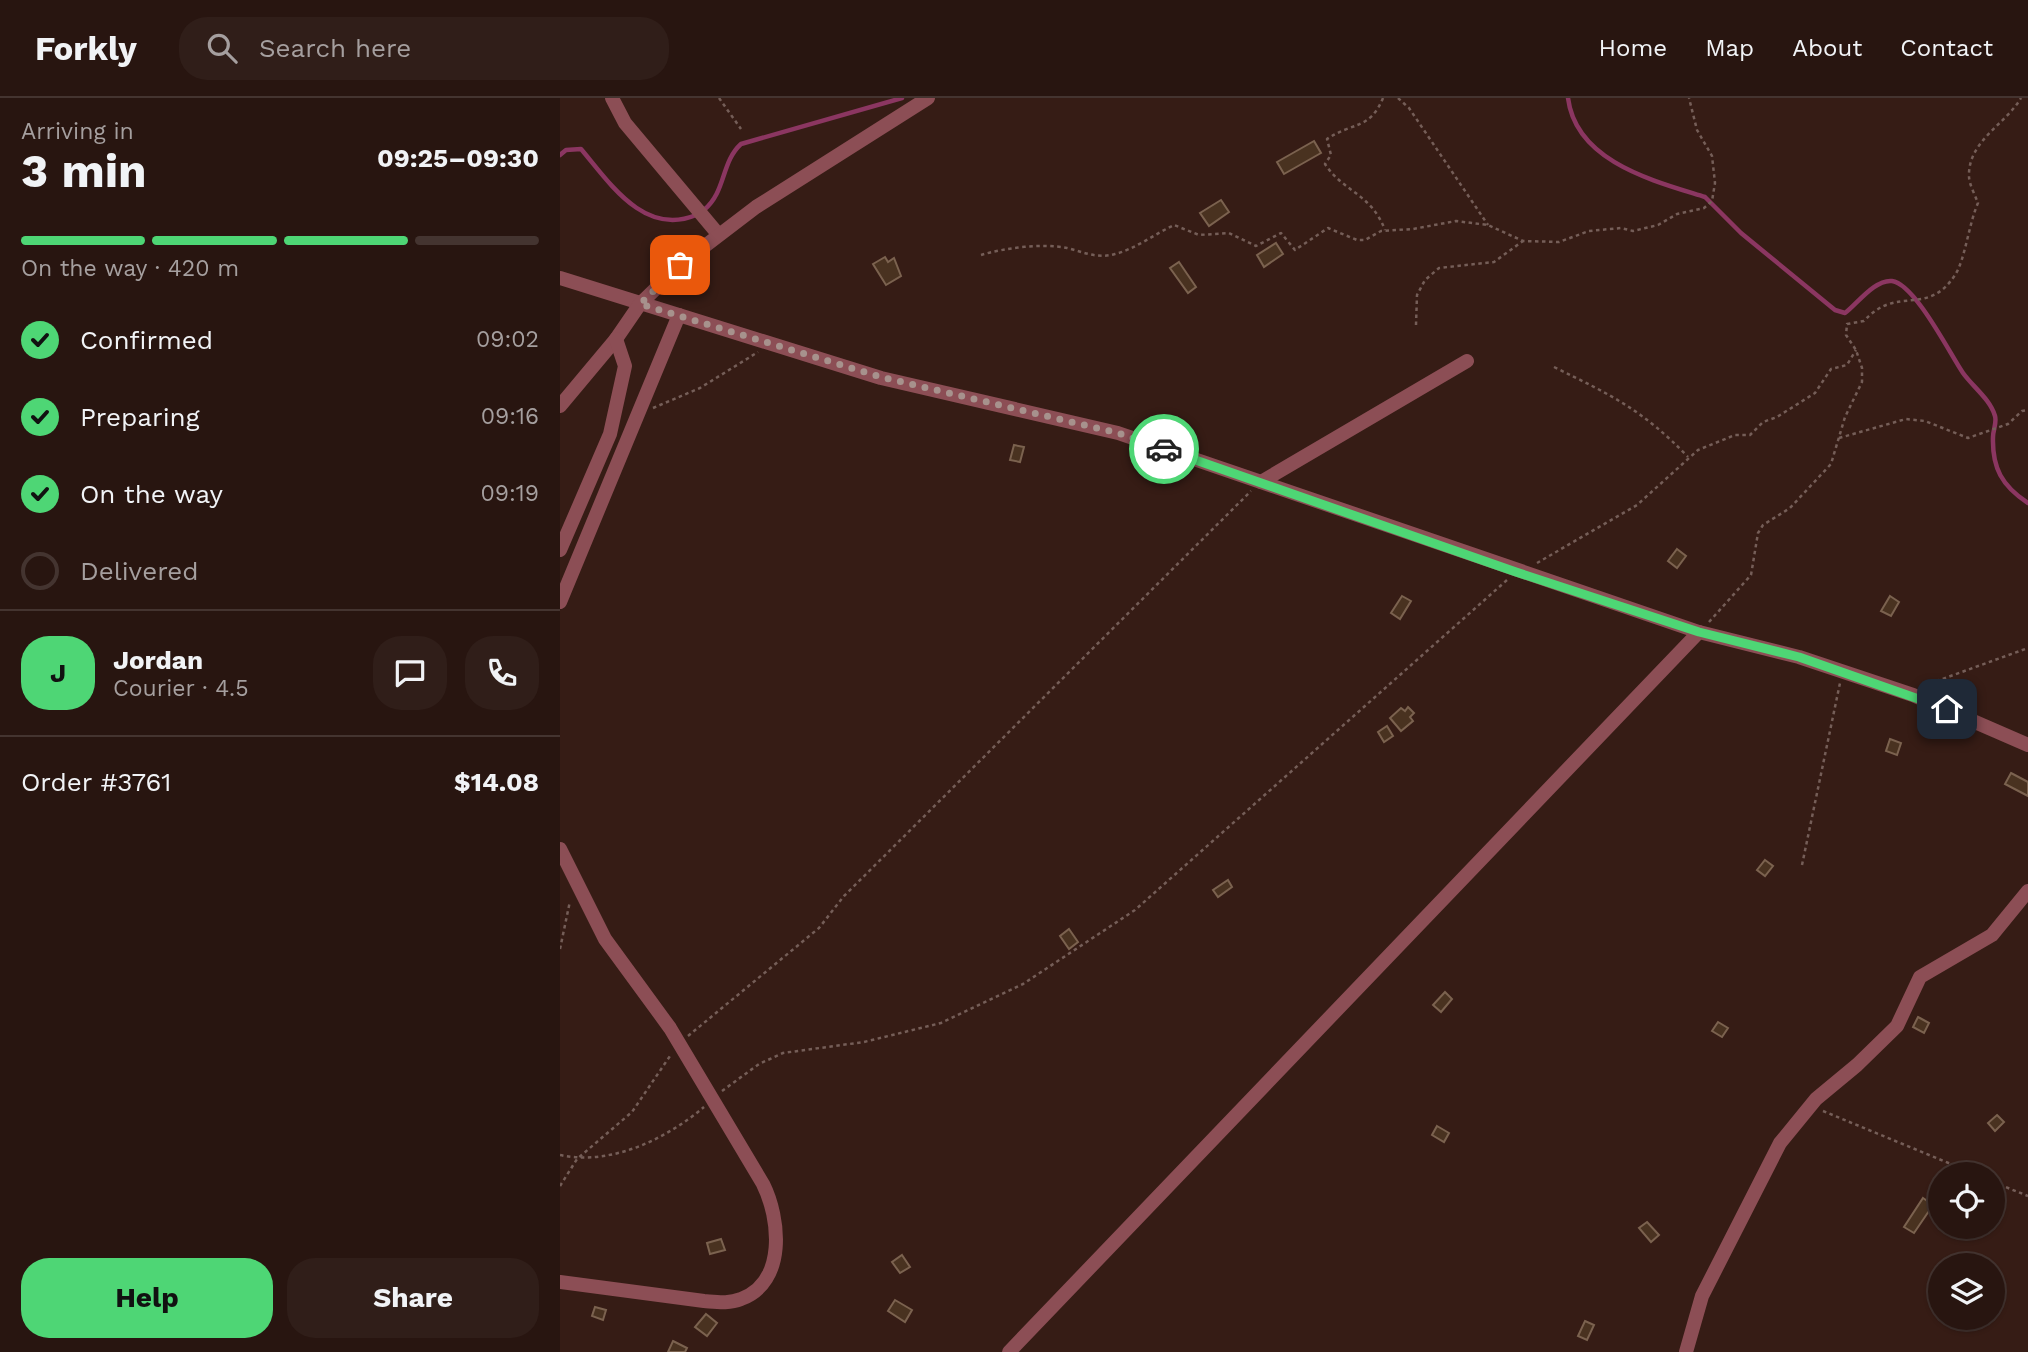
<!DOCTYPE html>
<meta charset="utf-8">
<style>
:root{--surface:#281510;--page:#301e19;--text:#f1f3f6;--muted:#a59f9f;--line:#443430;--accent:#4ed675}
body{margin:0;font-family:"Work Sans",sans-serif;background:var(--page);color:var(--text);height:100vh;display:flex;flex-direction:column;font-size:26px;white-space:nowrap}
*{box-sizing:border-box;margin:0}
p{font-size:23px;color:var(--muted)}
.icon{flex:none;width:38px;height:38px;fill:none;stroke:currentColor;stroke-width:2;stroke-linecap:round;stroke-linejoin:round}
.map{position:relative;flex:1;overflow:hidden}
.details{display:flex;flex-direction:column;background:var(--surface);width:560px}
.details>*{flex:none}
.tools{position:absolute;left:1368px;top:1064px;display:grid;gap:14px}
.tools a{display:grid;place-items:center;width:77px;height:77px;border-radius:50%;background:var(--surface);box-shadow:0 2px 5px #0004,0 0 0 2px var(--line);font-size:35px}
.pin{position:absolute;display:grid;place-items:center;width:60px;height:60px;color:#fff;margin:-30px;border-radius:14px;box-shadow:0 4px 10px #0006}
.courier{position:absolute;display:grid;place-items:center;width:70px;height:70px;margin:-35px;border:5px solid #4ed675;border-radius:50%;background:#fff;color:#222;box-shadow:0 2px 9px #0007}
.headline em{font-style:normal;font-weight:700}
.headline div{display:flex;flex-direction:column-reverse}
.headline{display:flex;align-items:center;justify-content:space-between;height:119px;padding:0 21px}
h1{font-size:46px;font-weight:700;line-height:52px}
.bar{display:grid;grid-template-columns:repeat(4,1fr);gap:10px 7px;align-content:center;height:84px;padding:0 21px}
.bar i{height:9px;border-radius:5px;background:var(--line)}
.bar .selected{background:var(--accent)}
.bar p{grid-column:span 4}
.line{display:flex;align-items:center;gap:18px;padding:0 21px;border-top:2px solid var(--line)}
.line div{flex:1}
.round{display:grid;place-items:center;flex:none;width:74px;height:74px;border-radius:28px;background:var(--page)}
ol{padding:0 21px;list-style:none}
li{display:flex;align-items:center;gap:21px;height:77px}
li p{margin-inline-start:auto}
li .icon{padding:7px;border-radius:50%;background:var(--accent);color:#111;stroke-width:4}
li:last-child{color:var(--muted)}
li i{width:38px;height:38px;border:4px solid var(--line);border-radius:50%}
.cta{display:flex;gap:14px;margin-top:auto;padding:14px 21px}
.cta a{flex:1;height:80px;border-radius:28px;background:var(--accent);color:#111;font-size:28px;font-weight:700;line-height:80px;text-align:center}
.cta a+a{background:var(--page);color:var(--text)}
header{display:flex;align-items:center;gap:42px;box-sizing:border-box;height:98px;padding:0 35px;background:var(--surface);border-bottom:2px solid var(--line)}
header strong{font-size:33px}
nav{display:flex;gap:38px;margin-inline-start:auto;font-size:24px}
.search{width:490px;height:63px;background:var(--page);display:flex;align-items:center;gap:18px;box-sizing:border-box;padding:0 24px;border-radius:28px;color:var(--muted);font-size:26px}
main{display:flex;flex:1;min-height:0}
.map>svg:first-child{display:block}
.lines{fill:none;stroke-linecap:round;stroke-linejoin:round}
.stream{stroke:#8b3661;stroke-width:4.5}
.building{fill:#493220;stroke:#7b624f;stroke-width:2}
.path{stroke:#755e58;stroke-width:2.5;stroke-dasharray:3.5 3.5;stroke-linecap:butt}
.minor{stroke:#8c4e55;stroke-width:14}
.done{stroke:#a7928d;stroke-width:7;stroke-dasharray:0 12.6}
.route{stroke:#4ed675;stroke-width:9}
</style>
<header>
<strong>Forkly</strong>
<div class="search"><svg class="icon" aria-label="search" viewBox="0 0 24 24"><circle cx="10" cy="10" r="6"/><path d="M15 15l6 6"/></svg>Search here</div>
<nav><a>Home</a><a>Map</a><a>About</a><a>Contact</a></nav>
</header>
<main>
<section class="details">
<div class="headline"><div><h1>3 min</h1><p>Arriving in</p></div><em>09:25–09:30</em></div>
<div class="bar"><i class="selected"></i><i class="selected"></i><i class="selected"></i><i></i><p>On the way · 420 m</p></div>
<ol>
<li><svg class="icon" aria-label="check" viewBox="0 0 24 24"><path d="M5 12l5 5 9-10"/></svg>Confirmed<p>09:02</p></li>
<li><svg class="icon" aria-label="check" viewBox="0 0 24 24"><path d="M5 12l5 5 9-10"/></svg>Preparing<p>09:16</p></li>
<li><svg class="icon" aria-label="check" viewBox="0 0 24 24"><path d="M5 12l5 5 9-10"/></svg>On the way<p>09:19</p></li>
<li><i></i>Delivered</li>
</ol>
<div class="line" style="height:126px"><b class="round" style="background:var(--accent);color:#111">J</b><div><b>Jordan</b><p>Courier · 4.5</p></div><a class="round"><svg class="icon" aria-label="chat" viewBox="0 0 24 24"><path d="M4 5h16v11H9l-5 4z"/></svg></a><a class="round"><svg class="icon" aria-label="phone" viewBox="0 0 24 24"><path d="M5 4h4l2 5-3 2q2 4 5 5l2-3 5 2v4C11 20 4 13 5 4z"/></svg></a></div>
<div class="line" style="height:91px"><div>Order #3761</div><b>$14.08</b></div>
<div class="cta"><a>Help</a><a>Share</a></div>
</section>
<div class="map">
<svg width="1468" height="1254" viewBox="0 0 1468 1254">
<rect width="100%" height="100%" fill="#361c15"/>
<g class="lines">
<!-- stream -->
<g class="stream">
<path d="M1008,0C1016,64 1094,83 1145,99L1181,135L1275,212L1285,215C1297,206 1315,181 1332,183C1355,186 1390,256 1403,275C1413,289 1430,301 1435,318C1437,325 1433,332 1433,339C1432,370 1442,388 1468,405"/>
<path d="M0,57L6,52L21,51C49,84 84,139 136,117"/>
<path d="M144,112C166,94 161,64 181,46L342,0"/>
</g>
</g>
<!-- building -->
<g class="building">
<polygon points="754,43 761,55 724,76 717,64"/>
<polygon points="661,102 669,114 649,128 640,115"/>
<polygon points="716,145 723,156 704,169 697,157"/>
<polygon points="325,159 328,164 334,160 341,178 326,187 313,166"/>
<polygon points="619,164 636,189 628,195 610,170"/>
<polygon points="454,347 464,349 460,364 450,362"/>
<polygon points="1117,451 1126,458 1117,470 1108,463"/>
<polygon points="842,498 851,503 840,521 831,515"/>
<polygon points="1330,498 1339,504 1331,518 1321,513"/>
<polygon points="848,609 854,615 850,619 853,623 841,633 830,620 841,610 845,613"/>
<polygon points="827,628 833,638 824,644 818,634"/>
<polygon points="1330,641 1341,645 1337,657 1326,653"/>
<polygon points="1451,675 1468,684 1468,698 1445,686"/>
<polygon points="1205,762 1213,768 1205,778 1197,772"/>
<polygon points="668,782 672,789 658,799 653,792"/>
<polygon points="509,831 518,844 509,851 500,838"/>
<polygon points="885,894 892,901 881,914 873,907"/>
<polygon points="1358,919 1369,925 1364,935 1353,929"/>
<polygon points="1158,924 1168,930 1162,939 1152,933"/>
<polygon points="1437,1017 1444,1024 1435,1033 1428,1025"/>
<polygon points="877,1028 889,1035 884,1044 872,1037"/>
<polygon points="1363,1100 1373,1107 1354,1135 1344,1129"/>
<polygon points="1087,1124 1099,1137 1091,1144 1079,1130"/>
<polygon points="161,1141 165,1152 150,1156 147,1145"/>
<polygon points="342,1157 350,1169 340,1175 332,1164"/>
<polygon points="335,1202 352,1212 345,1224 328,1213"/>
<polygon points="35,1209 46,1212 43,1222 32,1218"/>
<polygon points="146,1216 157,1225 147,1238 135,1229"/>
<polygon points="1025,1223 1034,1227 1027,1242 1018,1238"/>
<polygon points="113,1243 127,1250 125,1254 108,1254"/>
</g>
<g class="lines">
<!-- path -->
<g class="path">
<polyline points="159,0 181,31"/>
<path d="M823,0C810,32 792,24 767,41L771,57L765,66C783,94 811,95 825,132"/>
<polyline points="838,0 849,10 928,127"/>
<path d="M421,157C444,150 482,145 507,150C523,154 537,161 555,156C575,151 595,136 614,127L639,137L669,135L696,148L721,135L735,152L768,130L797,142H805L821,133L853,131L896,123L928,127L963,143L999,144L1029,133L1061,130L1073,133L1098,127L1117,116L1144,110L1152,103L1155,85L1152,58L1137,32L1129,0"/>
<polyline points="856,227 857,197 865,182 879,170 934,164 963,143"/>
<path d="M994,269C1051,297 1083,312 1128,359"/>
<polyline points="93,310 140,290 198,254"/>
<polyline points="1279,340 1346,321 1365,323 1408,340 1448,326 1462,313 1468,312"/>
<polyline points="977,465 1077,407 1138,352 1175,337 1190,337 1203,324 1217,319 1255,295 1271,271 1287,267 1296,252"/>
<path d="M1149,524L1191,477L1198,435L1203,427L1230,410L1271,366L1285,319L1302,284V270L1296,252L1286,237L1287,226L1304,223C1337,186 1367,220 1395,177C1405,162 1409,125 1418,105C1415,97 1409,86 1409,78C1408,43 1446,26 1461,0"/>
<polyline points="1363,588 1468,550"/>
<polyline points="1242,767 1280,585"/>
<polyline points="0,851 10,803"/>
<polyline points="128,938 259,830 284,798 691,393"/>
<polyline points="162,993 199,966 223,955 304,944 381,925 463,886 575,812 947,482"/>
<polyline points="1263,1013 1415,1076"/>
<path d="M0,1057C51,1068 106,1041 144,1009"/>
<polyline points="1433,1084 1468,1098"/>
<polyline points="0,1088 17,1061 72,1014 110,958"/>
</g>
<!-- minor -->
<g class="minor">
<polyline points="52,0 65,25 158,136"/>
<polyline points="0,180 321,280 558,335 1139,534 1239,559 1353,597 1468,647"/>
<polyline points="0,308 56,241 80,206 120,167 196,109 368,0"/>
<polyline points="701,384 907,263"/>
<polyline points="0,452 50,336 65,268 56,241"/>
<polyline points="0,504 119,217"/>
<path d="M0,751L45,841L110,930L203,1086C220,1120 227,1184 181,1201C169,1206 157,1204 144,1203L0,1184"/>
<polyline points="449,1254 1139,534"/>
<polyline points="1126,1254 1142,1198 1220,1045 1256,1001 1297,967 1337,928 1360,879 1432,837 1468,793"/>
</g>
</g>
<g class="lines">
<!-- done -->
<polyline class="done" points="120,167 80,206 321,279 558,335 604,351"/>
<!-- route -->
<polyline class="route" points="604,351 956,474 1139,534 1239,559 1387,611"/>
</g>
</svg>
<div class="tools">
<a><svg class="icon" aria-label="locate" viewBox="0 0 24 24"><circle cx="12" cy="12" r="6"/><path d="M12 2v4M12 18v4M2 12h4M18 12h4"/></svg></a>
<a><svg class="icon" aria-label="layers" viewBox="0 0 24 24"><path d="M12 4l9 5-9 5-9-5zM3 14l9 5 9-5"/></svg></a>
</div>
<div class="pin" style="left:120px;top:167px;background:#ea580c"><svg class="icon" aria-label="bag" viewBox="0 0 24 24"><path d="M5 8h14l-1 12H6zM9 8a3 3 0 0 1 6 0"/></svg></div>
<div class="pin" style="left:1387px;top:611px;background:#1f2937"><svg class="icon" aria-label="home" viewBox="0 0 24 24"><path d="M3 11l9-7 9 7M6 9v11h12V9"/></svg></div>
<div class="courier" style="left:604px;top:351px"><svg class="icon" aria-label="car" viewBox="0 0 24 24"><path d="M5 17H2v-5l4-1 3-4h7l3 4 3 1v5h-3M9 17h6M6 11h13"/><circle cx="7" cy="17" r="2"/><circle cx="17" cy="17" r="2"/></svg></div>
</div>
</main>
